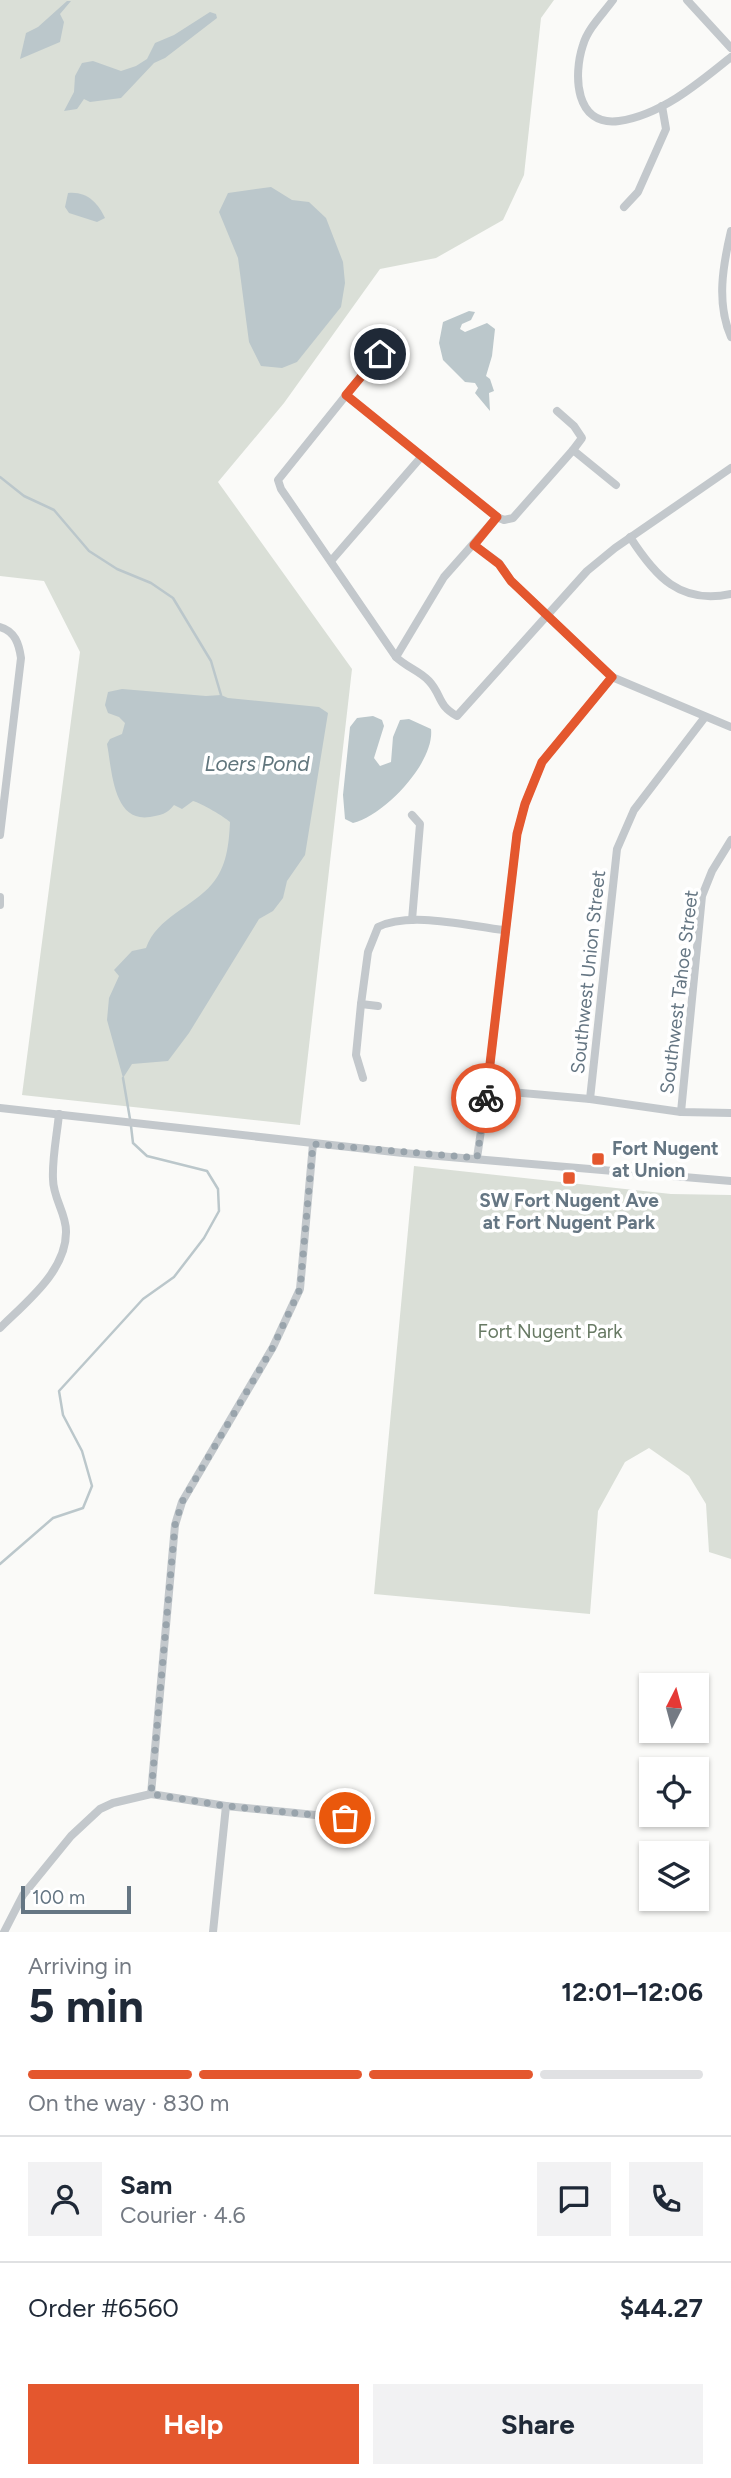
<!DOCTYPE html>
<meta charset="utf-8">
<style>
:root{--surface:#fff;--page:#f2f2f3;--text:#1f2937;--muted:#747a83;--line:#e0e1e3;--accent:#e4572e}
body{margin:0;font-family:Figtree,sans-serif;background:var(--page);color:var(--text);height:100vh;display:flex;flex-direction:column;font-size:26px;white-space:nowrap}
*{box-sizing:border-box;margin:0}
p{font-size:23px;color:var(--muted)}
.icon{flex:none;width:38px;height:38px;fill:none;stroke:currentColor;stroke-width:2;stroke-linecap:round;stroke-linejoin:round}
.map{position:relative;height:1932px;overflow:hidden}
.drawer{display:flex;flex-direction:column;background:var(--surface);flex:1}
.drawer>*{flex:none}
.needle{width:46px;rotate:6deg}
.fabs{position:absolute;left:639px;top:1673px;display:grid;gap:14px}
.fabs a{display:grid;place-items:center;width:70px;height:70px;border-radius:0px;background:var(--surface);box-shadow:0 2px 5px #0004;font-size:35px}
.scale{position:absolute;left:21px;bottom:18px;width:110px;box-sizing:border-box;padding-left:7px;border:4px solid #657683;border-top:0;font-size:19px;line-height:24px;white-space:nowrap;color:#657683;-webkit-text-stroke:5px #fff;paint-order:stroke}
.pin{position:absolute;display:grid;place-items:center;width:60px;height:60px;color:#fff;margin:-30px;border:4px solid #fff;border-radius:50%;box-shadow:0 2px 7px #0007}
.courier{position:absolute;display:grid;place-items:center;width:70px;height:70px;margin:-35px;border:5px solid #e4572e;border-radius:50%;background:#fff;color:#222;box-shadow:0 2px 9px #0007}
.overview em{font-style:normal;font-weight:700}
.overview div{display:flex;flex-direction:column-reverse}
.overview{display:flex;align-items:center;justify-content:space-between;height:119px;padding:0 28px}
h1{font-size:46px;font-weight:700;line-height:52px}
.bar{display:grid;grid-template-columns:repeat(4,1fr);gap:10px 7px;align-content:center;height:84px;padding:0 28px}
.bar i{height:9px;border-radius:5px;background:var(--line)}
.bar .selected{background:var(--accent)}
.bar p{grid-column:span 4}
.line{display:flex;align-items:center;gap:18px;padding:0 28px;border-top:2px solid var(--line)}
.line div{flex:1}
.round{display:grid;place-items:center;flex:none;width:74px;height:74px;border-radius:0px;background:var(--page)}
.cta{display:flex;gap:14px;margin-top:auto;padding:14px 28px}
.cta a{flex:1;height:80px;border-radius:0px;background:var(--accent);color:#fff;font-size:28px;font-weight:700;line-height:80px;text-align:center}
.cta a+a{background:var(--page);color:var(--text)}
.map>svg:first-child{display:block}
.green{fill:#dadfd7}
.water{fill:#bbc7cb}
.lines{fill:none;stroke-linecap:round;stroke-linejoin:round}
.stream{stroke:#bbc7cb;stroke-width:2.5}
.minor{stroke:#c3c8cc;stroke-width:8}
.done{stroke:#99a4ac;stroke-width:7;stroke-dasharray:0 12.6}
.route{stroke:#e4572e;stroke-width:9}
.poi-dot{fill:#e4572e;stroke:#fff;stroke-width:2.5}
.labels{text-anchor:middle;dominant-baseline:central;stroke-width:7;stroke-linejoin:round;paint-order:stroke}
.street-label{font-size:19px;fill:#657683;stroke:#fff}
.poi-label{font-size:19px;font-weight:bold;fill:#657683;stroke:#fff;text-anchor:start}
.park-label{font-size:19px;fill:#687a64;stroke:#fff}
.water-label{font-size:21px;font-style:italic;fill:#60757c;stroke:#fff}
</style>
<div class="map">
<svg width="731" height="1932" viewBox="0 0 731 1932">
<rect width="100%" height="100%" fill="#fafaf8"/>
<!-- green -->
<g class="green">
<polygon points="0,0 554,0 541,18 524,175 503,220 436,258 380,269 284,403 218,482 352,669 300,1125 22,1095 80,652 44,581 0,576"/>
<polygon points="414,1166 671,1194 731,1195 731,1559 709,1552 706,1504 689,1476 649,1448 625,1462 598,1511 590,1614 374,1594"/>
</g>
<!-- water -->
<g class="water">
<polygon points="67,1 71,1 60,14 64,22 60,42 20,59 26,33 38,27"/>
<polygon points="210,12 216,14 217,18 165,58 154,63 121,98 90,102 84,99 77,109 64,111 74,92 75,76 82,63 93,61 121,71 136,66 147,59 155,43 174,35"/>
<polygon points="271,187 292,200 309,202 326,218 343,262 345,283 341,307 297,362 282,368 261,366 249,342 238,258 219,212 228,193"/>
<path d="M68,193C87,191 98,203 105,218L97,222L69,213L65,207Z"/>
<polygon points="469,311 475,312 471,320 462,324 460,329 465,332 487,323 495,329 492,356 486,376 490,379 494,391 489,393 490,411 475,393 478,388 475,383 465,382 443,360 439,343 443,322"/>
<path d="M122,689L206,696L221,695L228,698L319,707L328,713L305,855L287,881L283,898L273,911L259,919L189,1033L168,1061L132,1064L123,1078L107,1020L109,998L119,976L114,970L132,951L146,948C157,917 193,907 212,884C227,867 229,843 230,822C225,817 201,803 193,801L182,809L174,805C167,814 161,815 150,817C113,823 112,770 107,744L110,739L122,734L125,723L119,717L108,713L105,705L108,692Z"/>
<path d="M373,716L382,720L384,726L374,758L380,766L391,762L393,737L400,720L409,719L431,729C435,762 385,815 353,823L345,819L343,795L350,727L357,718Z"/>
</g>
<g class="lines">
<!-- stream -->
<g class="stream">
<polyline points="0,477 24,496 54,510 89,551 117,569 151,583 173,598 211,661 221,695"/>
<polyline points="123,1078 130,1119"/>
<polyline points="0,1564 53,1518 83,1508 92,1486 82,1451 63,1415 59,1391 143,1299 174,1277 204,1238 219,1211 218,1189 207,1171 147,1156 133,1143 131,1126"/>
</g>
<!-- minor -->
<g class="minor">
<path d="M613,0C603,14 588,28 583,45C573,75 575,127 619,121C661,115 699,83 731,57"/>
<polyline points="687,0 731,48"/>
<polyline points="624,207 638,192 666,129 662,106"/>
<path d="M731,231C723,265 716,303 731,337"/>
<polyline points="346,395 497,517 504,520 513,518 573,450 616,485"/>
<polyline points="557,411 574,426 582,438 573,450"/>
<path d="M497,517L444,577L396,657C406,667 420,671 429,681C442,695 437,705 457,716L587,571L615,548L731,468"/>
<path d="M630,537C655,576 680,605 731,594"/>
<polyline points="474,545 499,563 511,581 612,677 731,727"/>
<polyline points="331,561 422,456"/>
<path d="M0,627C15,631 19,644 21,658L0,835"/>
<polyline points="396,657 281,489 278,480 396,333"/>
<polyline points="0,897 0,905"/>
<polyline points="412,920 420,824 412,815"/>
<polyline points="361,1004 378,1006"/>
<path d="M363,1078L356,1055L361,1004L368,952L378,927C410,911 468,926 504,930"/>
<polyline points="487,1090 590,1099 681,1112 731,1113"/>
<polyline points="590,1099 617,849 634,810 705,717"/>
<polyline points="0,1108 403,1153 731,1181"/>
<polyline points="681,1112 702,896 712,871 731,840"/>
<polyline points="477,1158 487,1090 517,834 525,804 542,762 612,677"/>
<path d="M0,1328C25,1303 67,1271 66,1231C66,1213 53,1198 53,1179C52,1158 57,1135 59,1114"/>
<polyline points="151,1794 175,1525 182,1502 273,1347 300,1289 313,1144"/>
<polyline points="4,1932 23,1895 71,1836 100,1809 113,1803 151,1794 226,1806 345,1818"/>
<polyline points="213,1932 226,1806"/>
</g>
</g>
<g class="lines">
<!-- done -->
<polyline class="done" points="345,1818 226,1806 151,1794 175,1525 182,1502 273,1347 300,1289 313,1144 477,1158 486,1098"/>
<!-- route -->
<polyline class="route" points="380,354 346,395 497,517 474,545 499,564 511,581 612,677 542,762 525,804 517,834 486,1098"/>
</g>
<!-- markers -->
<g class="poi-dot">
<rect x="591" y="1152" width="14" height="14" rx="3.5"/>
<rect x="562" y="1171" width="14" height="14" rx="3.5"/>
</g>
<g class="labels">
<!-- street labels -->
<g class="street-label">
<text transform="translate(588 972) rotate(-84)">Southwest Union Street</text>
<text transform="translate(679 992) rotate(-83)">Southwest Tahoe Street</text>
</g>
<!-- poi labels -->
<g class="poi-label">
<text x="612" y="1148">Fort Nugent<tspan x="612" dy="22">at Union</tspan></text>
<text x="569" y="1200" text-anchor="middle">SW Fort Nugent Ave<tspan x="569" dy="22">at Fort Nugent Park</tspan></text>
</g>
<!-- park labels -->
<g class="park-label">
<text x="550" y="1331">Fort Nugent Park</text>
</g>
<!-- water labels -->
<g class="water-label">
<text x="257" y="763">Loers Pond</text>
</g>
</g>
</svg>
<div class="fabs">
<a><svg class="needle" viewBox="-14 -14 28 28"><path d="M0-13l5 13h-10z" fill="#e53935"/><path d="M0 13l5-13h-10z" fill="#747a83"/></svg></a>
<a><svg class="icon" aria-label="locate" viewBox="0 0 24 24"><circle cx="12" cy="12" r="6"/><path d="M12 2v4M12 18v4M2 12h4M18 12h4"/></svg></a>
<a><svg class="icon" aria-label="layers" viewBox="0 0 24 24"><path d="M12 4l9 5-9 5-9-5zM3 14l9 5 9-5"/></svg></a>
</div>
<div class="scale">100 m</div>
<div class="pin" style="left:345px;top:1818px;background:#ea580c"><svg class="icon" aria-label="bag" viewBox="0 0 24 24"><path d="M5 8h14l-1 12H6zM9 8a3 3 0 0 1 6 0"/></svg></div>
<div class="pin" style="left:380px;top:354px;background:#1f2937"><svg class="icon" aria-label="home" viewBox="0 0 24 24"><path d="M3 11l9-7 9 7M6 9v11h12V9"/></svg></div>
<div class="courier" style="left:486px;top:1098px"><svg class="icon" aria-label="bike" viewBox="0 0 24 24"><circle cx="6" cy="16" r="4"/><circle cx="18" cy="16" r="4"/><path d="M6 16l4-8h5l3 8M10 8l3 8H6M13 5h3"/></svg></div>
</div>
<section class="drawer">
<div class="overview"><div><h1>5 min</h1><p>Arriving in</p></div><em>12:01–12:06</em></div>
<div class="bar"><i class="selected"></i><i class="selected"></i><i class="selected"></i><i></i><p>On the way · 830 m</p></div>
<div class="line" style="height:126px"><a class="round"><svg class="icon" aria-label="person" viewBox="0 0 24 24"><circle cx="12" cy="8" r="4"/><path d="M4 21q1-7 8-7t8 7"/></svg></a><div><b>Sam</b><p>Courier · 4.6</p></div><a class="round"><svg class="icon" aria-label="chat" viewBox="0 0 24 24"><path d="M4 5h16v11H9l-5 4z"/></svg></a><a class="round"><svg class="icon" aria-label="phone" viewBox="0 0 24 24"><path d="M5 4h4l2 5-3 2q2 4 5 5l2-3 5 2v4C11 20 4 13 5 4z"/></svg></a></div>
<div class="line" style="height:91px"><div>Order #6560</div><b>$44.27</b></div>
<div class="cta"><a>Help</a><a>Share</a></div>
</section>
